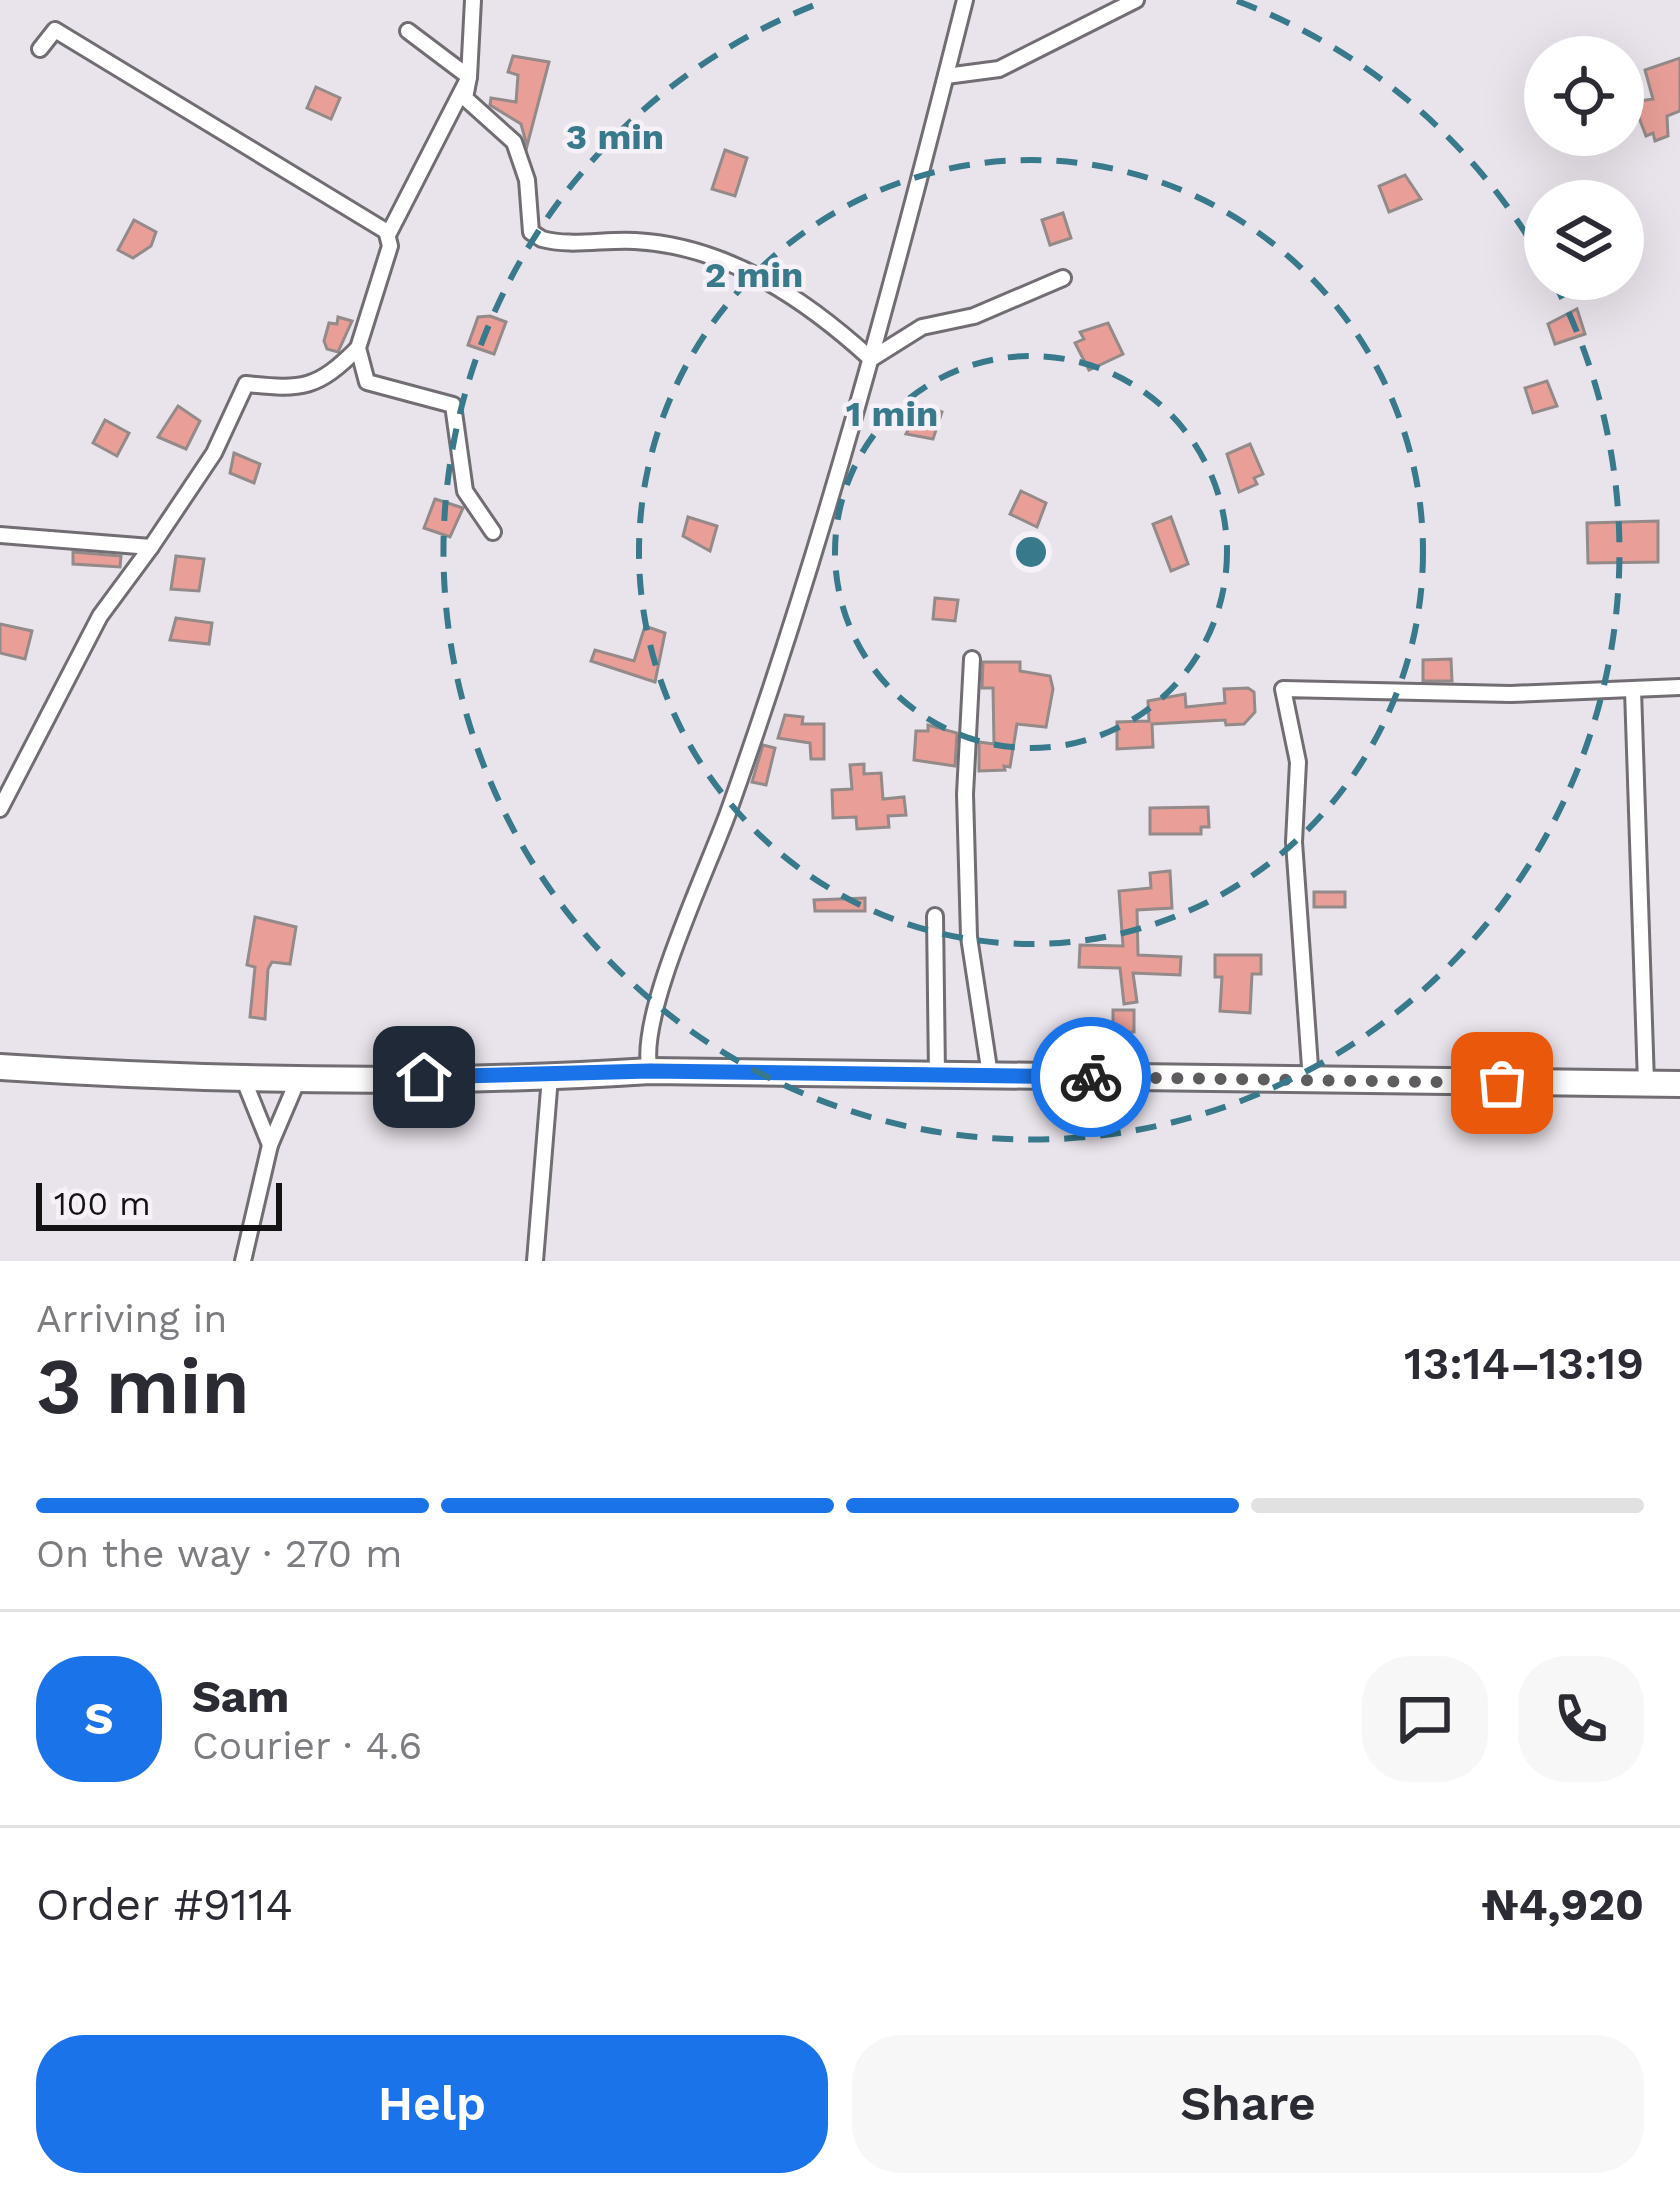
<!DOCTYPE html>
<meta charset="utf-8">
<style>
:root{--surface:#fff;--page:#f7f7f7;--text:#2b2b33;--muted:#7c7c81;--line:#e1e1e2;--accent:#1a73e8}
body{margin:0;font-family:"Work Sans",sans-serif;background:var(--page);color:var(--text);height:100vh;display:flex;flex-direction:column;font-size:45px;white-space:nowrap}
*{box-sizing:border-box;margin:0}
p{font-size:39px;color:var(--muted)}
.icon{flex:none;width:66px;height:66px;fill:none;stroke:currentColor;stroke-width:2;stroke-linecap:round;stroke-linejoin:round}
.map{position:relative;height:1261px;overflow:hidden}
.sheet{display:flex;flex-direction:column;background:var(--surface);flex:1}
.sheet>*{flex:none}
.fabs{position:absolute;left:1524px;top:36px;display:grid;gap:24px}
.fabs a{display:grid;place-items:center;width:120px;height:120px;border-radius:50%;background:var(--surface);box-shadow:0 12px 48px #0002;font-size:60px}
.scale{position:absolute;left:36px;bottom:30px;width:246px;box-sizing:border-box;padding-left:12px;border:6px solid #141215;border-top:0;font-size:33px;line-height:42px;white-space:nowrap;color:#141215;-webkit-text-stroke:9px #f6f1f8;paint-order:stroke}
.pin{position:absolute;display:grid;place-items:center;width:102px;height:102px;color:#fff;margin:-51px;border-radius:24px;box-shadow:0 6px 18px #0006}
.courier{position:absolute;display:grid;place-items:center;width:120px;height:120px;margin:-60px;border:9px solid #1a73e8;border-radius:50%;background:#fff;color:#222;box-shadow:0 3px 15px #0007}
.overview em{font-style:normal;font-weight:600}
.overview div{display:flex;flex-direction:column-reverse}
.overview{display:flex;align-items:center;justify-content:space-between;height:204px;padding:0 36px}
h1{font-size:78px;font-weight:600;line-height:90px}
.bar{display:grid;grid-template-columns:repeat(4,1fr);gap:18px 12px;align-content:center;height:144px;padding:0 36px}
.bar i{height:15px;border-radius:9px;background:var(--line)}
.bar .selected{background:var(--accent)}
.bar p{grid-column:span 4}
.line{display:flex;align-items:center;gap:30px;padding:0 36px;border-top:3px solid var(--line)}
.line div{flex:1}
.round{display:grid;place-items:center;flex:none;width:126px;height:126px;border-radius:48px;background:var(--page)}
.action{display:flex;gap:24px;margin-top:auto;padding:24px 36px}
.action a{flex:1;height:138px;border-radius:48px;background:var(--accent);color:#fff;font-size:48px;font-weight:600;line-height:138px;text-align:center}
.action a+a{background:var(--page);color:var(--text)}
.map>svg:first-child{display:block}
.building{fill:#e99f98;stroke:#938a89;stroke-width:3}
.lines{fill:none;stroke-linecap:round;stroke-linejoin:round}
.minor-casing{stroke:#716d73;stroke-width:20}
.trunk-casing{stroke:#716d73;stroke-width:30}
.minor{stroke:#fff;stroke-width:14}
.trunk{stroke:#fff;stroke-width:24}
.done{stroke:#5f5c60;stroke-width:12;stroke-dasharray:0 21.6}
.route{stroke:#1a73e8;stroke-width:15}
.ring{fill:none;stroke:#38798b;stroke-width:6;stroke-dasharray:21 15}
.centre{fill:#38798b;stroke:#f6f1f8;stroke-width:6}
.ring-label{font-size:36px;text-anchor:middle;font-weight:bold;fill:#38798b;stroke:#f6f1f8;stroke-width:9;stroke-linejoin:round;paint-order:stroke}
</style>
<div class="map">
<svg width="1680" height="1261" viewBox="0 0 1680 1261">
<rect width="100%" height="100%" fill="#e9e4eb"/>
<!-- building -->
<g class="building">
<polygon points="513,56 549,62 527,146 521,124 490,105 491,98 516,102 518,75 508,72"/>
<polygon points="1680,58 1680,111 1667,116 1668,136 1655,141 1653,133 1646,136 1633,102 1653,99 1645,70"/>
<polygon points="316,87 340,98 331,119 307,108"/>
<polygon points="725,150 747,158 735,196 712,189"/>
<polygon points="1405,175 1421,199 1389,212 1379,186"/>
<polygon points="1063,213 1071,238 1050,245 1042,220"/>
<polygon points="134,220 156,232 151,246 133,258 118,250"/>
<polygon points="1577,309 1585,334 1555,344 1548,324"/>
<polygon points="490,316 506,322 494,354 468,345 478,317"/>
<polygon points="338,317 352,321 338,352 327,349 324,341 329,323 337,324"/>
<polygon points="1108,323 1123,354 1089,370 1075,343 1084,339 1080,332"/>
<polygon points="1547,381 1557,406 1533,413 1525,388"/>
<polygon points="922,405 942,412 933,439 906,434"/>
<polygon points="178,406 200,421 186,449 158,437"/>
<polygon points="105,420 129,433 117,456 93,443"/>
<polygon points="1250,444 1263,474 1254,478 1257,484 1239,492 1227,454"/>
<polygon points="234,453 260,464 254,483 230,473"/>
<polygon points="1021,491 1046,503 1037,527 1010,514"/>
<polygon points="435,499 463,508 450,537 424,528"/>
<polygon points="688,517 717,526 710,551 683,536"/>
<polygon points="1171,517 1188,564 1171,571 1153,524"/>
<polygon points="1658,521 1658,562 1588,563 1587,523"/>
<polygon points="73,552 121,556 120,567 73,564"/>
<polygon points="176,556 204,559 199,591 171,589"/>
<polygon points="935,598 958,600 955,621 933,619"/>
<polygon points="176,618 212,623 209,644 170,640"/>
<polygon points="0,624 32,631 25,659 0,653"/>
<polygon points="645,626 665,633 655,682 591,661 595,650 634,661"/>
<polygon points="1451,659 1452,681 1423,681 1423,660"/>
<polygon points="983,662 1020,662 1020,671 1050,676 1053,689 1046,727 1017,724 1010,767 1004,766 1005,770 979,771 979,742 994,744 993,688 982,688"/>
<polygon points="1248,688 1254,692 1255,712 1244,724 1226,725 1225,720 1152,724 1153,747 1117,749 1117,722 1149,721 1148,701 1185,694 1186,707 1225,703 1224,689"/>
<polygon points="785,715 803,717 802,724 824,724 824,759 811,759 810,743 778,738"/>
<polygon points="928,725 957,733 955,766 914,760 916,731 928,731"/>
<polygon points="763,745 775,748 766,785 752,782"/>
<polygon points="864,764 864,774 881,773 883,799 904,797 906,815 888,816 889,827 857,829 856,817 833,818 832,790 852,789 850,765"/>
<polygon points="1208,807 1209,827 1201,827 1201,834 1150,834 1150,808"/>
<polygon points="1170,871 1172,908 1137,910 1138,955 1181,957 1180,975 1133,973 1137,1002 1124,1004 1120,968 1079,967 1080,945 1123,946 1119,891 1151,888 1150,873"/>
<rect x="1314" y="892" width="31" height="15"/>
<polygon points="865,898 865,911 815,911 814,900"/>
<polygon points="255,917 296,927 290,964 272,962 268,969 265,1019 250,1017 255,967 247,965"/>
<polygon points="1215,955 1261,955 1261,974 1252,974 1250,1013 1220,1011 1222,977 1215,977"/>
<rect x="1113" y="1010" width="21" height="22"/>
</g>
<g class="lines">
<defs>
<g id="minor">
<path d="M408,31L469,77L465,98L514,142L527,180L531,232L542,239C570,247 606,239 635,241C727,246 804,298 871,359L922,327L974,316L1063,278"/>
<polyline points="40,49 55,30 389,233 469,77 473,0"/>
<polyline points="946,76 999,69 1136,0"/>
<polyline points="386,230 390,246 358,348 367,382 453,405 465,491 493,532"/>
<path d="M0,535L151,547L214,453L246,384C303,390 317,389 358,348"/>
<polyline points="972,659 965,794 969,937 990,1075"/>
<polyline points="1633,690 1646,1083"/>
<polyline points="0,809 100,616 151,547"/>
<polyline points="935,916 937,1074"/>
<path d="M650,1071C636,1019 707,871 728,813C823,547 896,274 965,0"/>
<polyline points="243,1078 270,1145"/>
<polyline points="1311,1081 1294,842 1298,762 1283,689 1511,694 1680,687"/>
<polyline points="243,1261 270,1145 299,1077"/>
<polyline points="535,1261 550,1077"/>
</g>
<path id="trunk" d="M0,1067C215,1081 434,1085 650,1071L1680,1084"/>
</defs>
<!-- minor casing -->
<use href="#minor" class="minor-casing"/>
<!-- trunk casing -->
<use href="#trunk" class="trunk-casing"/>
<!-- minor -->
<use href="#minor" class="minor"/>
<!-- trunk -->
<use href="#trunk" class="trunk"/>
</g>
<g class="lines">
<!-- done -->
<polyline class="done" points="1091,1077 1502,1083"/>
<!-- route -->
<polyline class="route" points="424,1077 650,1071 1091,1077"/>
</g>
<!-- distance rings -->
<g class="ring">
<circle cx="1031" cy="552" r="196"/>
<circle cx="1031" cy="552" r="392"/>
<path d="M1237 1A588 588 0 0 1 1543 262M1553 280A588 588 0 1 1 825 1"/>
</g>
<circle cx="1031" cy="552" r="18" class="centre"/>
<g class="ring-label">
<text x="615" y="149">3 min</text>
<text x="754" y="287">2 min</text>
<text x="892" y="426">1 min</text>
</g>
</svg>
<div class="fabs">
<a><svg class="icon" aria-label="locate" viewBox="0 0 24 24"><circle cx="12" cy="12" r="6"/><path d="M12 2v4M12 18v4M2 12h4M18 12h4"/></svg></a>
<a><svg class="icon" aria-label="layers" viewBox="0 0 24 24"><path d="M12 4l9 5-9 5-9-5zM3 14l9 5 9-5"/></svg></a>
</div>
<div class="scale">100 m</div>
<div class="pin" style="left:1502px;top:1083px;background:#ea580c"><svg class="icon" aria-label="bag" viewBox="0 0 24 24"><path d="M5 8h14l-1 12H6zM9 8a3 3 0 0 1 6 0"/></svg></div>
<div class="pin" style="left:424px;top:1077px;background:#1f2937"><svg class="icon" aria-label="home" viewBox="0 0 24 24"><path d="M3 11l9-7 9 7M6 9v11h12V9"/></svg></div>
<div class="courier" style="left:1091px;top:1077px"><svg class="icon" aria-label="bike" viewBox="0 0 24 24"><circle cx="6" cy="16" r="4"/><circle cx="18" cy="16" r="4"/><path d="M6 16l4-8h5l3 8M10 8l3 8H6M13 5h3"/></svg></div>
</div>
<section class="sheet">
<div class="overview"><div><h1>3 min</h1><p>Arriving in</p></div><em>13:14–13:19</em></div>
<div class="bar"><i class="selected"></i><i class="selected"></i><i class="selected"></i><i></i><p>On the way · 270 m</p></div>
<div class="line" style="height:216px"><b class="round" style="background:var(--accent);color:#fff">S</b><div><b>Sam</b><p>Courier · 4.6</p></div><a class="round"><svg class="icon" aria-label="chat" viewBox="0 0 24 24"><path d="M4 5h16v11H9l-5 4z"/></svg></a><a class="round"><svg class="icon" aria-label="phone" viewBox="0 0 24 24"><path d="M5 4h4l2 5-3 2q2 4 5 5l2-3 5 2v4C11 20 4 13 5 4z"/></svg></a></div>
<div class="line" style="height:156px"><div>Order #9114</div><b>₦4,920</b></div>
<div class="action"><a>Help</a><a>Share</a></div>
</section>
